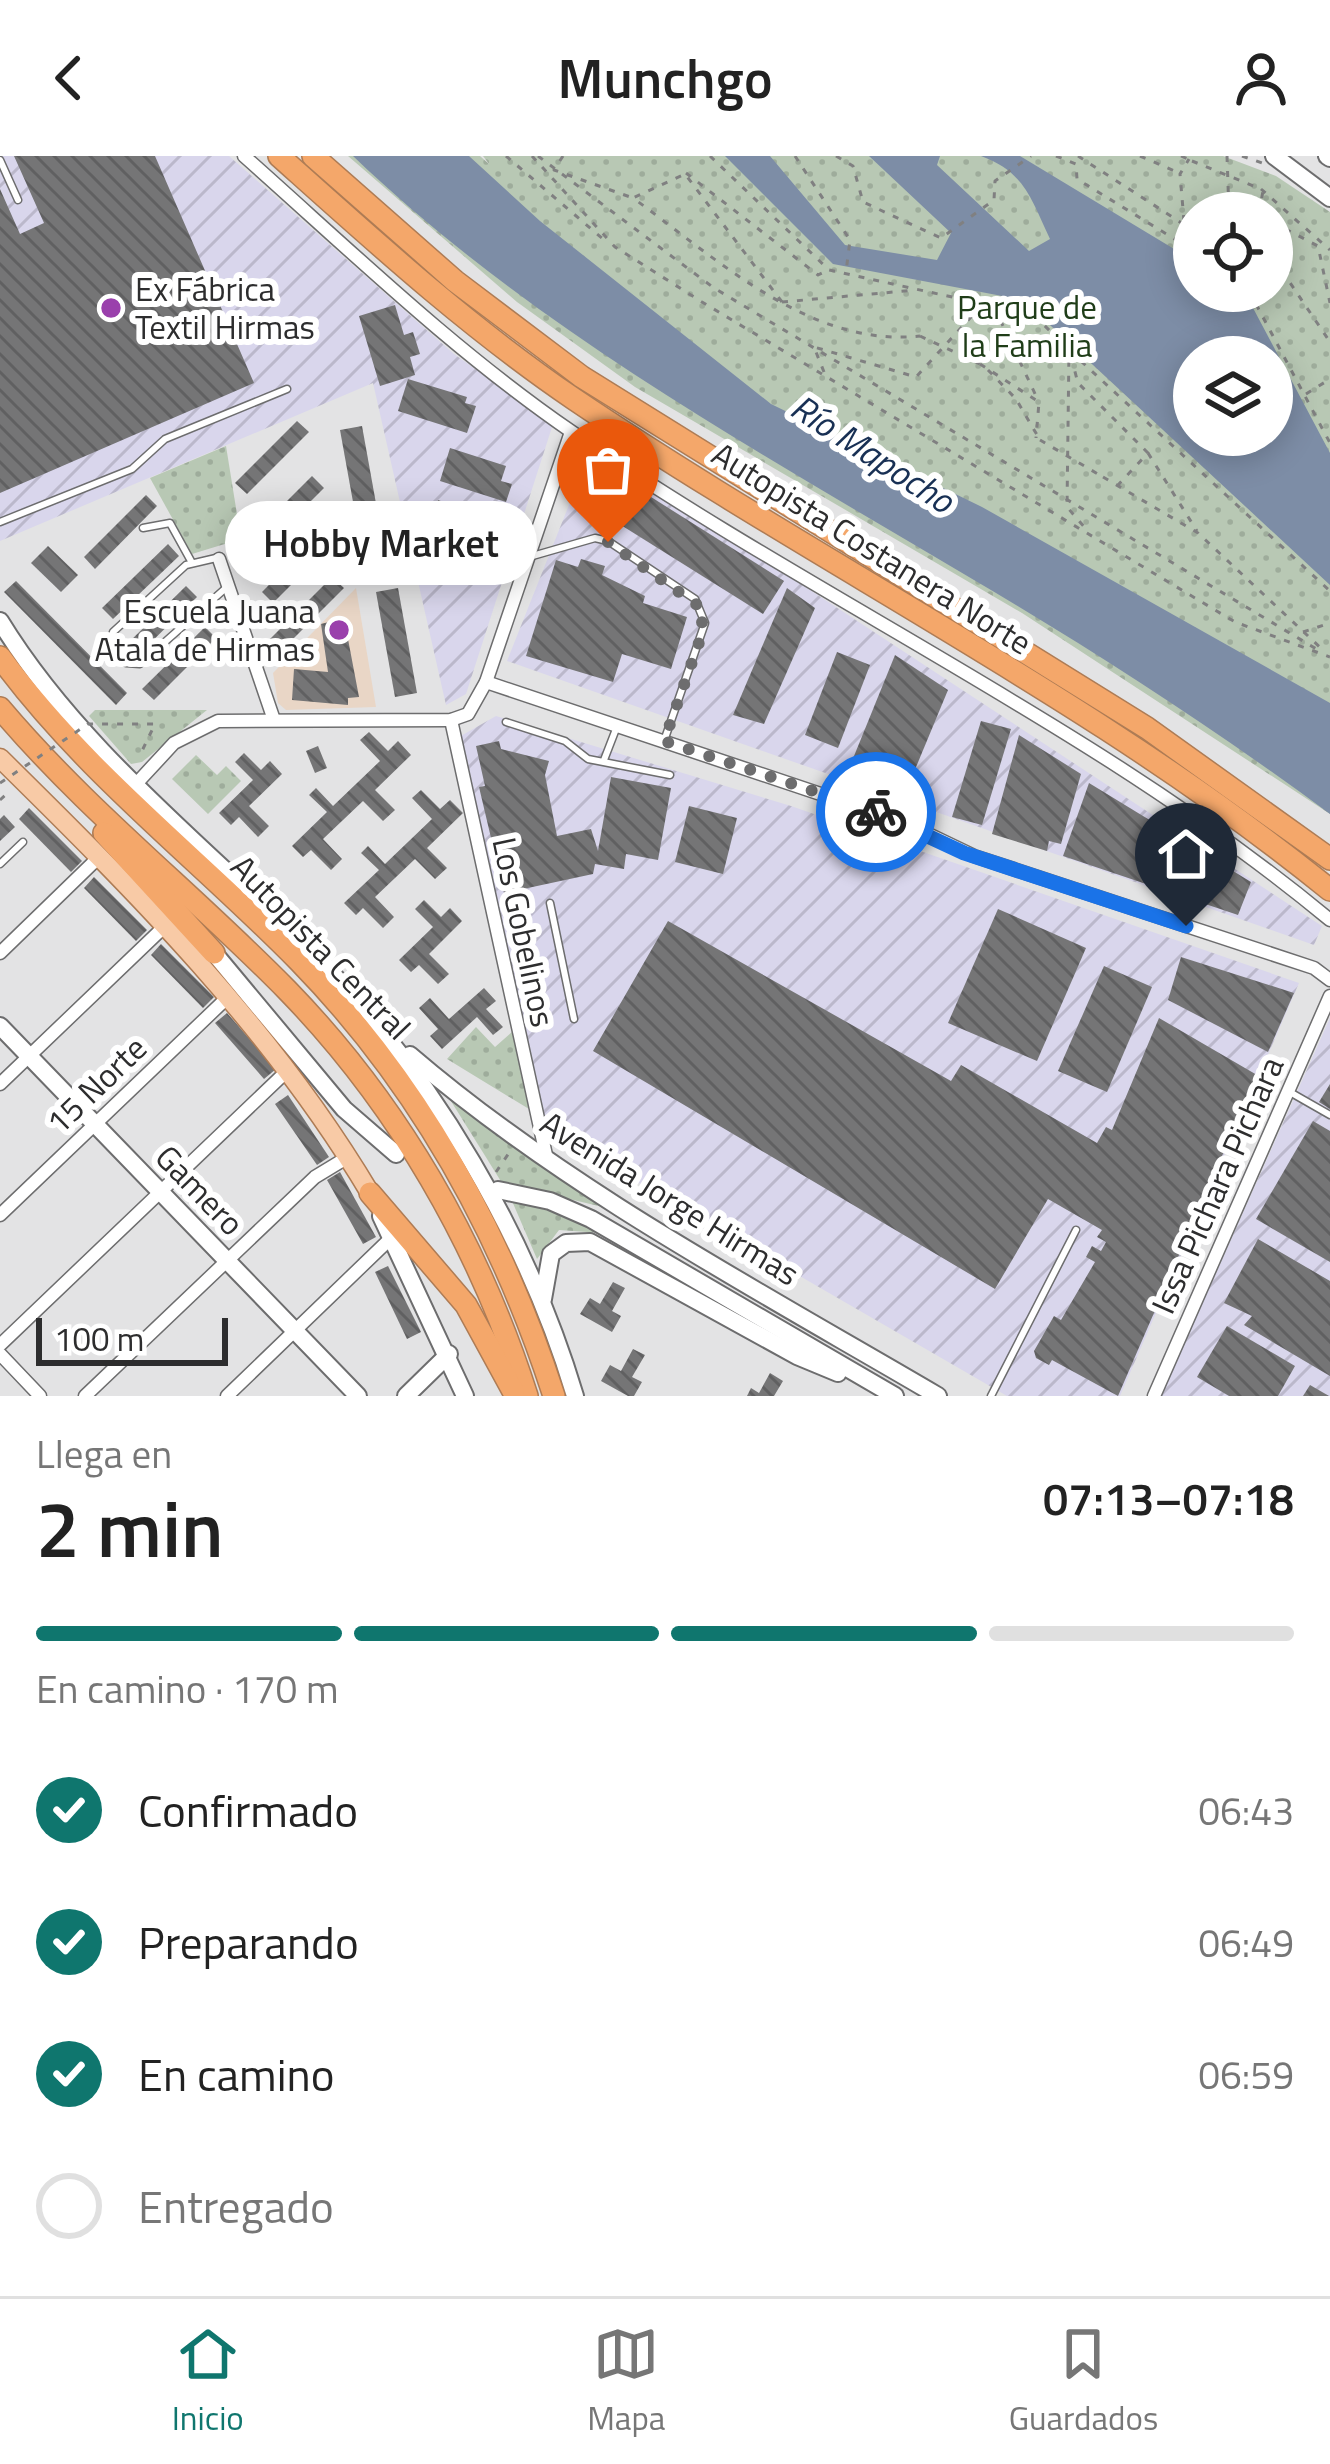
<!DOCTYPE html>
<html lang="es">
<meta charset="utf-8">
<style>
:root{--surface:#fff;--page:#f6f6f6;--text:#222;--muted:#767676;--line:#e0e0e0;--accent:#0f766e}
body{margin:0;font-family:"Titillium Web",sans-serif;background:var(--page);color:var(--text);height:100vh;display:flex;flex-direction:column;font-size:45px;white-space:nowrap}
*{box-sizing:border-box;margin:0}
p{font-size:39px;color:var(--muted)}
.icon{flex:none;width:66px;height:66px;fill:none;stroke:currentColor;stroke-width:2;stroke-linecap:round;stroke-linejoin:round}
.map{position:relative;height:1240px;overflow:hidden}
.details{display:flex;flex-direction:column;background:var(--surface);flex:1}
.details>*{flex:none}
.fabs{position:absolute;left:1173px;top:36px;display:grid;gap:24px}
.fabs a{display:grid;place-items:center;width:120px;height:120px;border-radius:50%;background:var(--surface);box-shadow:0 6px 30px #0003;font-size:60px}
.scale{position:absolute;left:36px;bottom:30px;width:192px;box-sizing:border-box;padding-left:12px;border:6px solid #2d2d2e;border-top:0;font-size:33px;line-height:42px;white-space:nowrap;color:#2d2d2e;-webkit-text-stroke:9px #fff;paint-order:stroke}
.pin{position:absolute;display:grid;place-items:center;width:102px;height:102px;color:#fff;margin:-123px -51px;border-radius:50% 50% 50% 0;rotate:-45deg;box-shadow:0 0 12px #0007}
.pin .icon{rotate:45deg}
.courier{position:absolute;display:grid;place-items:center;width:120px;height:120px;margin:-60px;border:9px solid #1a73e8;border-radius:50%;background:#fff;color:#222;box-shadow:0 3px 15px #0007}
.bubble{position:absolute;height:84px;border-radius:42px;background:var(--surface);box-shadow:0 6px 30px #0003;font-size:39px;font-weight:600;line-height:84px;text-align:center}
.head em{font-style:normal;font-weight:600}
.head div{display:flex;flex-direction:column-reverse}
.head{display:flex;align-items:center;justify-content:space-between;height:204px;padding:0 36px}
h1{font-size:78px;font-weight:600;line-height:90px}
.bar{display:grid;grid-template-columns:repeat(4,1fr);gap:18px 12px;align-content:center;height:144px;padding:0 36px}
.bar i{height:15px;border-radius:9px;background:var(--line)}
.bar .selected{background:var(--accent)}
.bar p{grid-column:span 4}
ol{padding:0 36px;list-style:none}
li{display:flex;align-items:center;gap:36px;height:132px}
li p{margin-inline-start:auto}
li .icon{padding:12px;border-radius:50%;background:var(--accent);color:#fff;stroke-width:4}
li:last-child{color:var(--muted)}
li i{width:66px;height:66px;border:6px solid var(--line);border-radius:50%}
header{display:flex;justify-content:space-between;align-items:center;height:156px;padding:0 36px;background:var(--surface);font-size:54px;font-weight:600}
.tabs{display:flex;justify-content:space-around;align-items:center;height:168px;border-top:3px solid var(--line);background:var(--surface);font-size:33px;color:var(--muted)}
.tabs a{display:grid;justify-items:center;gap:6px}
.tabs .selected{color:var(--accent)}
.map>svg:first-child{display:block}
.industrial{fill:url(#industrial-furrows)}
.education{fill:#e9d6c6}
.grass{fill:url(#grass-dots);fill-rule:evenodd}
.water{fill:#7d8da6;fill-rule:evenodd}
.building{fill:url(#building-back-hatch)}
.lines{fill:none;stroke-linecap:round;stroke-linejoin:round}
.lane-casing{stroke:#6d6d6e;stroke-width:9}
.street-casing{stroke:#6d6d6e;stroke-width:15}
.secondary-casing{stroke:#6d6d6e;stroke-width:20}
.primary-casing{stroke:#ae7c55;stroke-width:21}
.highway-casing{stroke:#ae7c55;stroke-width:24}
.path{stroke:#808081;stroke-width:3;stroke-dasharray:6 9;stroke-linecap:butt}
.lane{stroke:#fff;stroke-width:6}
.street{stroke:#fff;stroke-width:12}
.secondary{stroke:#fff;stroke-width:16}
.primary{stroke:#f8caa6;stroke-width:18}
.highway{stroke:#f4a76a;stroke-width:21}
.path-bridge{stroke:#808081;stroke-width:3;stroke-dasharray:6 9;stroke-linecap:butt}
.done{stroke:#6d6d6e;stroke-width:12;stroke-dasharray:0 21.6}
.route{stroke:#1a73e8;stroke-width:15}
.poi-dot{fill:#9a40ac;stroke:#fff;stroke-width:4.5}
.labels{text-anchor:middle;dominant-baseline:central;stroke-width:12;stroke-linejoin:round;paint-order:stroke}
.poi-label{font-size:33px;fill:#2d2d2e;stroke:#fff;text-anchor:start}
.park-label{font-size:33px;fill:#1f3d18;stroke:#fff}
.street-label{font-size:33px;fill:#2d2d2e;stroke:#fff}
.water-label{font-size:36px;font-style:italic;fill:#183054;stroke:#fff}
</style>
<header><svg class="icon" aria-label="back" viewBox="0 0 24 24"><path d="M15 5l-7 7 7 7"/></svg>Munchgo<svg class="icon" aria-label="person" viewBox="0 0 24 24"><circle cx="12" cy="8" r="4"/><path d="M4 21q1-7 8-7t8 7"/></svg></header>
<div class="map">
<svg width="1330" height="1240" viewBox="0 0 1330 1240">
<defs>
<pattern id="industrial-furrows" width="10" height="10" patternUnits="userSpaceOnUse" patternTransform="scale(3)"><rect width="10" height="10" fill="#d9d6ec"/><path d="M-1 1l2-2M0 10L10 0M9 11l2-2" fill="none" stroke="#bbb8cb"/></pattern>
<pattern id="grass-dots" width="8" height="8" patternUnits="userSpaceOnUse" patternTransform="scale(3)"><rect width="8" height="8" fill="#b8c8b4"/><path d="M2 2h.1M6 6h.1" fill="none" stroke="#9eac9b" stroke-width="1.8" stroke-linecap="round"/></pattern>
<pattern id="building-back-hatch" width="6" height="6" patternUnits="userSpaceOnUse" patternTransform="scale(3)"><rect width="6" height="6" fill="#757576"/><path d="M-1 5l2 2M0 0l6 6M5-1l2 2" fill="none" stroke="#606061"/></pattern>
</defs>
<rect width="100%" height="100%" fill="#e3e3e4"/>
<!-- industrial -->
<g class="industrial">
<polygon points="0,0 229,0 454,198 553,268 466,538 446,549 373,227 0,385"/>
<polygon points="592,291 1322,770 1314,789 507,505"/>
<polygon points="496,560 791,650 1299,827 1120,1240 1007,1240 601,1005 545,982 459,581"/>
<polygon points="1330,862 1330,1240 1161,1240"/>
</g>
<!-- education -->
<polygon class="education" points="356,432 376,551 286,554 278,547 273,517"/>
<!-- grass -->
<g class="grass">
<path d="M348,0H480L489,8L483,0H1223L1276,20L1330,56V658L1022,457L635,231L517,146ZM1194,57H1272V135H1194ZM1194,201H1272V279H1194Z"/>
<polygon points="226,290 241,383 192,398 150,322"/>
<polygon points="95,554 207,554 142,606 131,608 89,560"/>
<polygon points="196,599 217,619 226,610 241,625 208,658 172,623"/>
<polygon points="476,871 495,891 512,876 529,953 447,903"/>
<polygon points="449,942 624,1056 502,1027"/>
<polygon points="512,1045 560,1055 601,1077 559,1074 537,1103"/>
</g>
<!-- water -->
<g class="water">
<path d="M353,0H469L540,65L771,248L982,351L1330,547V658C1215,573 1096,496 974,424C759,296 535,174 353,0Z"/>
<path d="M725,0H770L845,89L937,104L951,77L869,0H940L937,9L1029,95L1050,83C1031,43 1025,16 981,0H1020L1194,105V135H1244L1330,297V429L1023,144L833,108ZM1194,201H1272V279H1194Z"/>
</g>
<!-- building -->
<g class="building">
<polygon points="14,0 155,0 254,227 0,337 0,33 20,78 44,67"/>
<polygon points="395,149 404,179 413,176 420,198 410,201 415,219 380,230 359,160"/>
<polygon points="408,223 467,241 465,247 476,250 467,277 398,255"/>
<polygon points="297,265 309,276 247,338 235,327"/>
<polygon points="362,270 381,375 359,379 340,274"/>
<polygon points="450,292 506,310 501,325 512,328 506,346 440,325"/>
<polygon points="602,310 784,425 763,458 581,344"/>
<polygon points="312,320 324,332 262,394 250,382"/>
<polygon points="146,339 157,350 95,413 84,401"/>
<polygon points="438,344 492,363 488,375 496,378 490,395 468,387 462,403 432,393 437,378 427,375"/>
<polygon points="324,373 335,385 273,447 262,436"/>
<polygon points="168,388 179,400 113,463 102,452"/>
<polygon points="48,390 78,419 61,436 31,407"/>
<polygon points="581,403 605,410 602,419 645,440 643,447 687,461 671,513 622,498 613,526 526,500 556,404 578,411"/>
<polygon points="332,421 344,432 282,494 270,483"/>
<polygon points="16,425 127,537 116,549 4,436"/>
<polygon points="186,430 197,441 134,503 123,492"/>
<polygon points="398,432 417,537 395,541 376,436"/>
<polygon points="787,432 815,452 764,568 733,559"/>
<polygon points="344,462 359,541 348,542 348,549 292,544 294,513 328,516 321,468"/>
<polygon points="205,471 216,482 154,544 142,533"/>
<polygon points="837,496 870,509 838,592 805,579"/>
<polygon points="895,499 948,534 909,628 852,605"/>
<polygon points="981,565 1011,573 982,669 952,661"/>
<polygon points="369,576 388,595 398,585 411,599 375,634 395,654 383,665 363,645 323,683 342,703 331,714 311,694 303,701 292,690 327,656 309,639 316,632 333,650 380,605 360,584"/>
<polygon points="1019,579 1081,618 1061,688 1049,685 1047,695 992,678"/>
<polygon points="499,585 501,593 549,605 545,619 557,680 591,673 598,695 611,621 671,632 658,704 626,698 624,713 595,708 593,718 504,737 479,631 485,630 476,590"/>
<polygon points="318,590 327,612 315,617 306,595"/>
<polygon points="244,597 261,614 270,605 282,618 249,650 269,670 258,681 239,661 231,669 219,657 253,624 235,606"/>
<polygon points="1089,627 1251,726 1238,759 1063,700"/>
<polygon points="421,634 440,653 450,644 463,657 427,692 447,712 435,723 415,703 375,741 394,761 383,772 363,752 356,759 344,747 379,714 361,697 368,690 385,708 432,663 412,642"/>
<polygon points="689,650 737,662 723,718 675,706"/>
<polygon points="29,652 82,705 71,716 19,663"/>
<polygon points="4,659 15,671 0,685 0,663"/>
<polygon points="94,721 147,774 136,785 84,732"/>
<polygon points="424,744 441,761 450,752 462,765 429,798 449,818 438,828 419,809 411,816 399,804 433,771 415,753"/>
<polygon points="998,753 1086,792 1037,905 948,867"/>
<polygon points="668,765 951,925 961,909 1097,987 1106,971 1112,974 1159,862 1257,919 1118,1240 1052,1204 1049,1209 1036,1202 1034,1195 1054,1160 1061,1164 1095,1106 1086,1101 1092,1090 1101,1095 1106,1086 1097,1081 1102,1074 1048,1043 995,1133 593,895"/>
<polygon points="161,788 214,841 203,852 151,799"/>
<polygon points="1181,801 1294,837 1268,896 1168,844"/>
<polygon points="1104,810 1152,831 1107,936 1058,915"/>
<polygon points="484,832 496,845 486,853 503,871 493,879 477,861 442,893 430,880 438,873 419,852 430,842 449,863"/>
<polygon points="227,857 276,913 264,923 215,867"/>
<polygon points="1330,928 1330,953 1319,946"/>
<polygon points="288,939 329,1001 317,1009 275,948"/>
<polygon points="1313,965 1330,975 1330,1106 1256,1063"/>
<polygon points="340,1016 376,1081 363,1088 327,1024"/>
<polygon points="1258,1083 1330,1125 1330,1220 1244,1169 1252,1160 1224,1147"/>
<polygon points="388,1110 421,1176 407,1183 375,1116"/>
<polygon points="613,1126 625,1132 612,1155 621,1160 612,1176 580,1158 590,1142 600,1148"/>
<polygon points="1227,1170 1295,1210 1278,1240 1229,1240 1197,1221"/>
<polygon points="633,1193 645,1199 632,1221 642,1226 634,1240 628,1240 601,1225 610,1209 621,1215"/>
<polygon points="770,1217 783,1225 774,1240 747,1240 751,1232 759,1237"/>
<polygon points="1310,1229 1329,1240 1303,1240"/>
</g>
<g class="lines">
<defs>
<g id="lane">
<polyline points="0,4 18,44"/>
<polyline points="0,366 132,313 165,283 287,233"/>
<polyline points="143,372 170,367 191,405"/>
<polyline points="529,401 595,382 608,385 695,443 705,467 664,585"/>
<polyline points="216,402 186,409 113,476 111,487 126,507 140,508 227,431"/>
<polyline points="506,566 565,585 588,603 670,619"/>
<polyline points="604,604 616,573"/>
<polyline points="0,708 23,686"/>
<polyline points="550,747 574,863"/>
<polyline points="1288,935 1330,959"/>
<polyline points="991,1240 1076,1074"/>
</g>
<g id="street">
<path d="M244,0C350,94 454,195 572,276C819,446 1099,572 1330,764"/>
<polyline points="219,403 274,564"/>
<polyline points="486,526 901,665 974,700 1314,812 1330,824"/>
<polyline points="451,564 546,999"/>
<polyline points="137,627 174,587 218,565 451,564 468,558 486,526 571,276"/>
<polyline points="0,797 98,702"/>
<polyline points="0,928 166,769"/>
<polyline points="0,1059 229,840"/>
<polyline points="0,1189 288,914"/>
<polyline points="0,1198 40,1240"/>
<polyline points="85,1240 315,1021 348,1001"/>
<polyline points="227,1240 392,1081"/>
<polyline points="1154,1240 1330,840"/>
</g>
<g id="secondary">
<polyline points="1274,0 1330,42"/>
<polyline points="1327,0 1330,2"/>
<path d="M0,465C80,596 211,695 318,803C435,923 527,1080 575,1240"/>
<polyline points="214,797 344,953 396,998"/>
<polyline points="0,870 358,1240"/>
<path d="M410,899C566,1033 761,1136 938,1240"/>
<polyline points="498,1034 550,1045 591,1063 895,1240"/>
<polyline points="381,1060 465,1240"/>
<polyline points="543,1143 551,1098 566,1087 590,1086 797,1200 838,1217"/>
<polyline points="406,1240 449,1198"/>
</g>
<path id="primary" d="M0,602C137,737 271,871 370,1037"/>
<g id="highway">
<path d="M279,0C374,85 468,171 574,243C821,410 1099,546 1330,734"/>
<polyline points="313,0 455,125 582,221 1147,572 1330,703"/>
<path d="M0,501C85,617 199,703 299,805C420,929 501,1076 554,1240"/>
<path d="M0,552C87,655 193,738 287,834C398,948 479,1089 527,1240"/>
<polyline points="104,677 214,797"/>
<polyline points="370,1037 466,1149 513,1235"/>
</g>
</defs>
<!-- lane casing -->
<use href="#lane" class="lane-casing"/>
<!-- street casing -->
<use href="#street" class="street-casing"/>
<!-- secondary casing -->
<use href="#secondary" class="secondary-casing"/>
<!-- primary casing -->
<use href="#primary" class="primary-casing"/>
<!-- highway casing -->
<use href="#highway" class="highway-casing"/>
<!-- path -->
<g class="path">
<polyline points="506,0 603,83"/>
<polyline points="532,0 615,91 702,146 1235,466 1330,501"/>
<polyline points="538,0 714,132 1323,497"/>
<polyline points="563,0 554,14 633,42"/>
<polyline points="710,0 829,114 1034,159 1069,194 1067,351 1086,373"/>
<polyline points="795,0 850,84 846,116"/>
<polyline points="836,0 853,10 863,46 941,82 994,44 995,25 1031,0"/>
<polyline points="1056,0 1076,8 1077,23 1194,95"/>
<polyline points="1078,0 1194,75"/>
<polyline points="1140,0 1179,17"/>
<polyline points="1181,0 1192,5"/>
<polyline points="1227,0 1229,57"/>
<polyline points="1242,0 1262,7"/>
<polyline points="686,17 818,119 826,115"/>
<polyline points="1261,33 1330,94"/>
<polyline points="1259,57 1263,35"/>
<polyline points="1184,65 1180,18 1189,3"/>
<polyline points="1272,66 1318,90 1330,147"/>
<polyline points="1272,78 1284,96 1276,106 1330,186"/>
<polyline points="1249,135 1330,287"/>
<path d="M782,146L685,18L633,42C717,103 811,192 920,180"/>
<polyline points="782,146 916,134"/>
<polyline points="994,151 1038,244"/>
<polyline points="1070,195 1330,435"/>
<polyline points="1071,201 1078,227 1148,297 1118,329"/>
<polyline points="980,208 1039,246 1036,282"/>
<polyline points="988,214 1016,243 1040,284"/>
<polyline points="824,216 814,191 916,221 982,149"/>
<polyline points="1306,238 1330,223"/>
<polyline points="1148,297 1197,375"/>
<polyline points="1103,321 1198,377 1324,495"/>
<polyline points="1303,476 1330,467"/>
<polyline points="0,644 10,635"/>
<polyline points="496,1016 511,994"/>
</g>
<!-- lane -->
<use href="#lane" class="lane"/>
<!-- street -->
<use href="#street" class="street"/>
<!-- secondary -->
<use href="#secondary" class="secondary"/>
<!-- primary -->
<use href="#primary" class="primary"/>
<!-- highway -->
<use href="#highway" class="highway"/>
<!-- path-bridge -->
<g class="path-bridge">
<polyline points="1192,5 1261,33"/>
<polyline points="920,180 980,208"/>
<polyline points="1040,284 1103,321"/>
<polyline points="0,627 88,568 155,568 140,599"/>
</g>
</g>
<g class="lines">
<!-- done -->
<polyline class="done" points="608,386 703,453 701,481 664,585 876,656"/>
<!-- route -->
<polyline class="route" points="876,656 964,697 1186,770"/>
</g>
<!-- markers -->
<g class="poi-dot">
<circle cx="111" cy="152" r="12"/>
<circle cx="339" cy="474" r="12"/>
</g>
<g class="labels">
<!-- poi labels -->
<g class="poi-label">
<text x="135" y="133">Ex Fábrica<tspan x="135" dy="38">Textil Hirmas</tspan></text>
<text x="315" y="455" text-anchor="end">Escuela Juana<tspan x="315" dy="38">Atala de Hirmas</tspan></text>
</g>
<!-- park labels -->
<g class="park-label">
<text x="1027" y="151">Parque de<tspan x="1027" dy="38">la Familia</tspan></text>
</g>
<!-- street labels -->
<g class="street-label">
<text transform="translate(872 392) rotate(32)">Autopista Costanera Norte</text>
<text transform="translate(524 776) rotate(78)">Los Gobelinos</text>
<text transform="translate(321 791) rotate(46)">Autopista Central</text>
<text transform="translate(96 929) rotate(-44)">15 Norte</text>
<text transform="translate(1217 1029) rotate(-66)">Issa Pichara Pichara</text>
<text transform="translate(200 1034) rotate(46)">Gamero</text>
<text transform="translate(670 1042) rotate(32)">Avenida Jorge Hirmas</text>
</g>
<!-- water labels -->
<g class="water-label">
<text transform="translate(873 297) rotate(33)">Río Mapocho</text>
</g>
</g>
</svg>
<div class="fabs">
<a><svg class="icon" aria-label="locate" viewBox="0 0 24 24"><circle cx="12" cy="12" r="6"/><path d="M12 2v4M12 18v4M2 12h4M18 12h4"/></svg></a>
<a><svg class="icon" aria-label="layers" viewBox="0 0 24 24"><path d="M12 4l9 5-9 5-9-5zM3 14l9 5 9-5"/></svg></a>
</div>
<div class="scale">100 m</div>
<div class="pin" style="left:608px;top:386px;background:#ea580c"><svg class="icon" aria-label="bag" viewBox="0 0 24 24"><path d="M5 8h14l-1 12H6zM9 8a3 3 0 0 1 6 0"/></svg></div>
<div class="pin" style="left:1186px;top:770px;background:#1f2937"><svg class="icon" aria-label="home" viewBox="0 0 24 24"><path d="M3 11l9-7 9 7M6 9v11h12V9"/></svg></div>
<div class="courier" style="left:876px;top:656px"><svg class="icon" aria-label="bike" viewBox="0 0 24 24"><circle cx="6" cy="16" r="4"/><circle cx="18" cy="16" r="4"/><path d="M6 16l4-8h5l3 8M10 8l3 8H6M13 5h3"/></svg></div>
<div class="bubble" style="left:225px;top:345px;width:312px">Hobby Market</div>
</div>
<section class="details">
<div class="head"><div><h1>2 min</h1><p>Llega en</p></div><em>07:13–07:18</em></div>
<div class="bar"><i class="selected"></i><i class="selected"></i><i class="selected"></i><i></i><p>En camino · 170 m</p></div>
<ol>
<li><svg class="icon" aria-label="check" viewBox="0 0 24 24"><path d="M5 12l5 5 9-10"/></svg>Confirmado<p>06:43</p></li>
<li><svg class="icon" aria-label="check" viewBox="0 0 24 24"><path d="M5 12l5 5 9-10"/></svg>Preparando<p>06:49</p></li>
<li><svg class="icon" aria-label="check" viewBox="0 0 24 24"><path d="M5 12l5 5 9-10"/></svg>En camino<p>06:59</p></li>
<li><i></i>Entregado</li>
</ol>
</section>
<nav class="tabs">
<a class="selected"><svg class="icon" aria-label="home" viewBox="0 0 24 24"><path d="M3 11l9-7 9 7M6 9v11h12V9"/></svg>Inicio</a>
<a><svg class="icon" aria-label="map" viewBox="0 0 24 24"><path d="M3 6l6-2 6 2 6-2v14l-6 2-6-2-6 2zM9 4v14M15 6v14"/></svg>Mapa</a>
<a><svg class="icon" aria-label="saved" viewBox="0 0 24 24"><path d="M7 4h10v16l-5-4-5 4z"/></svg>Guardados</a>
</nav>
